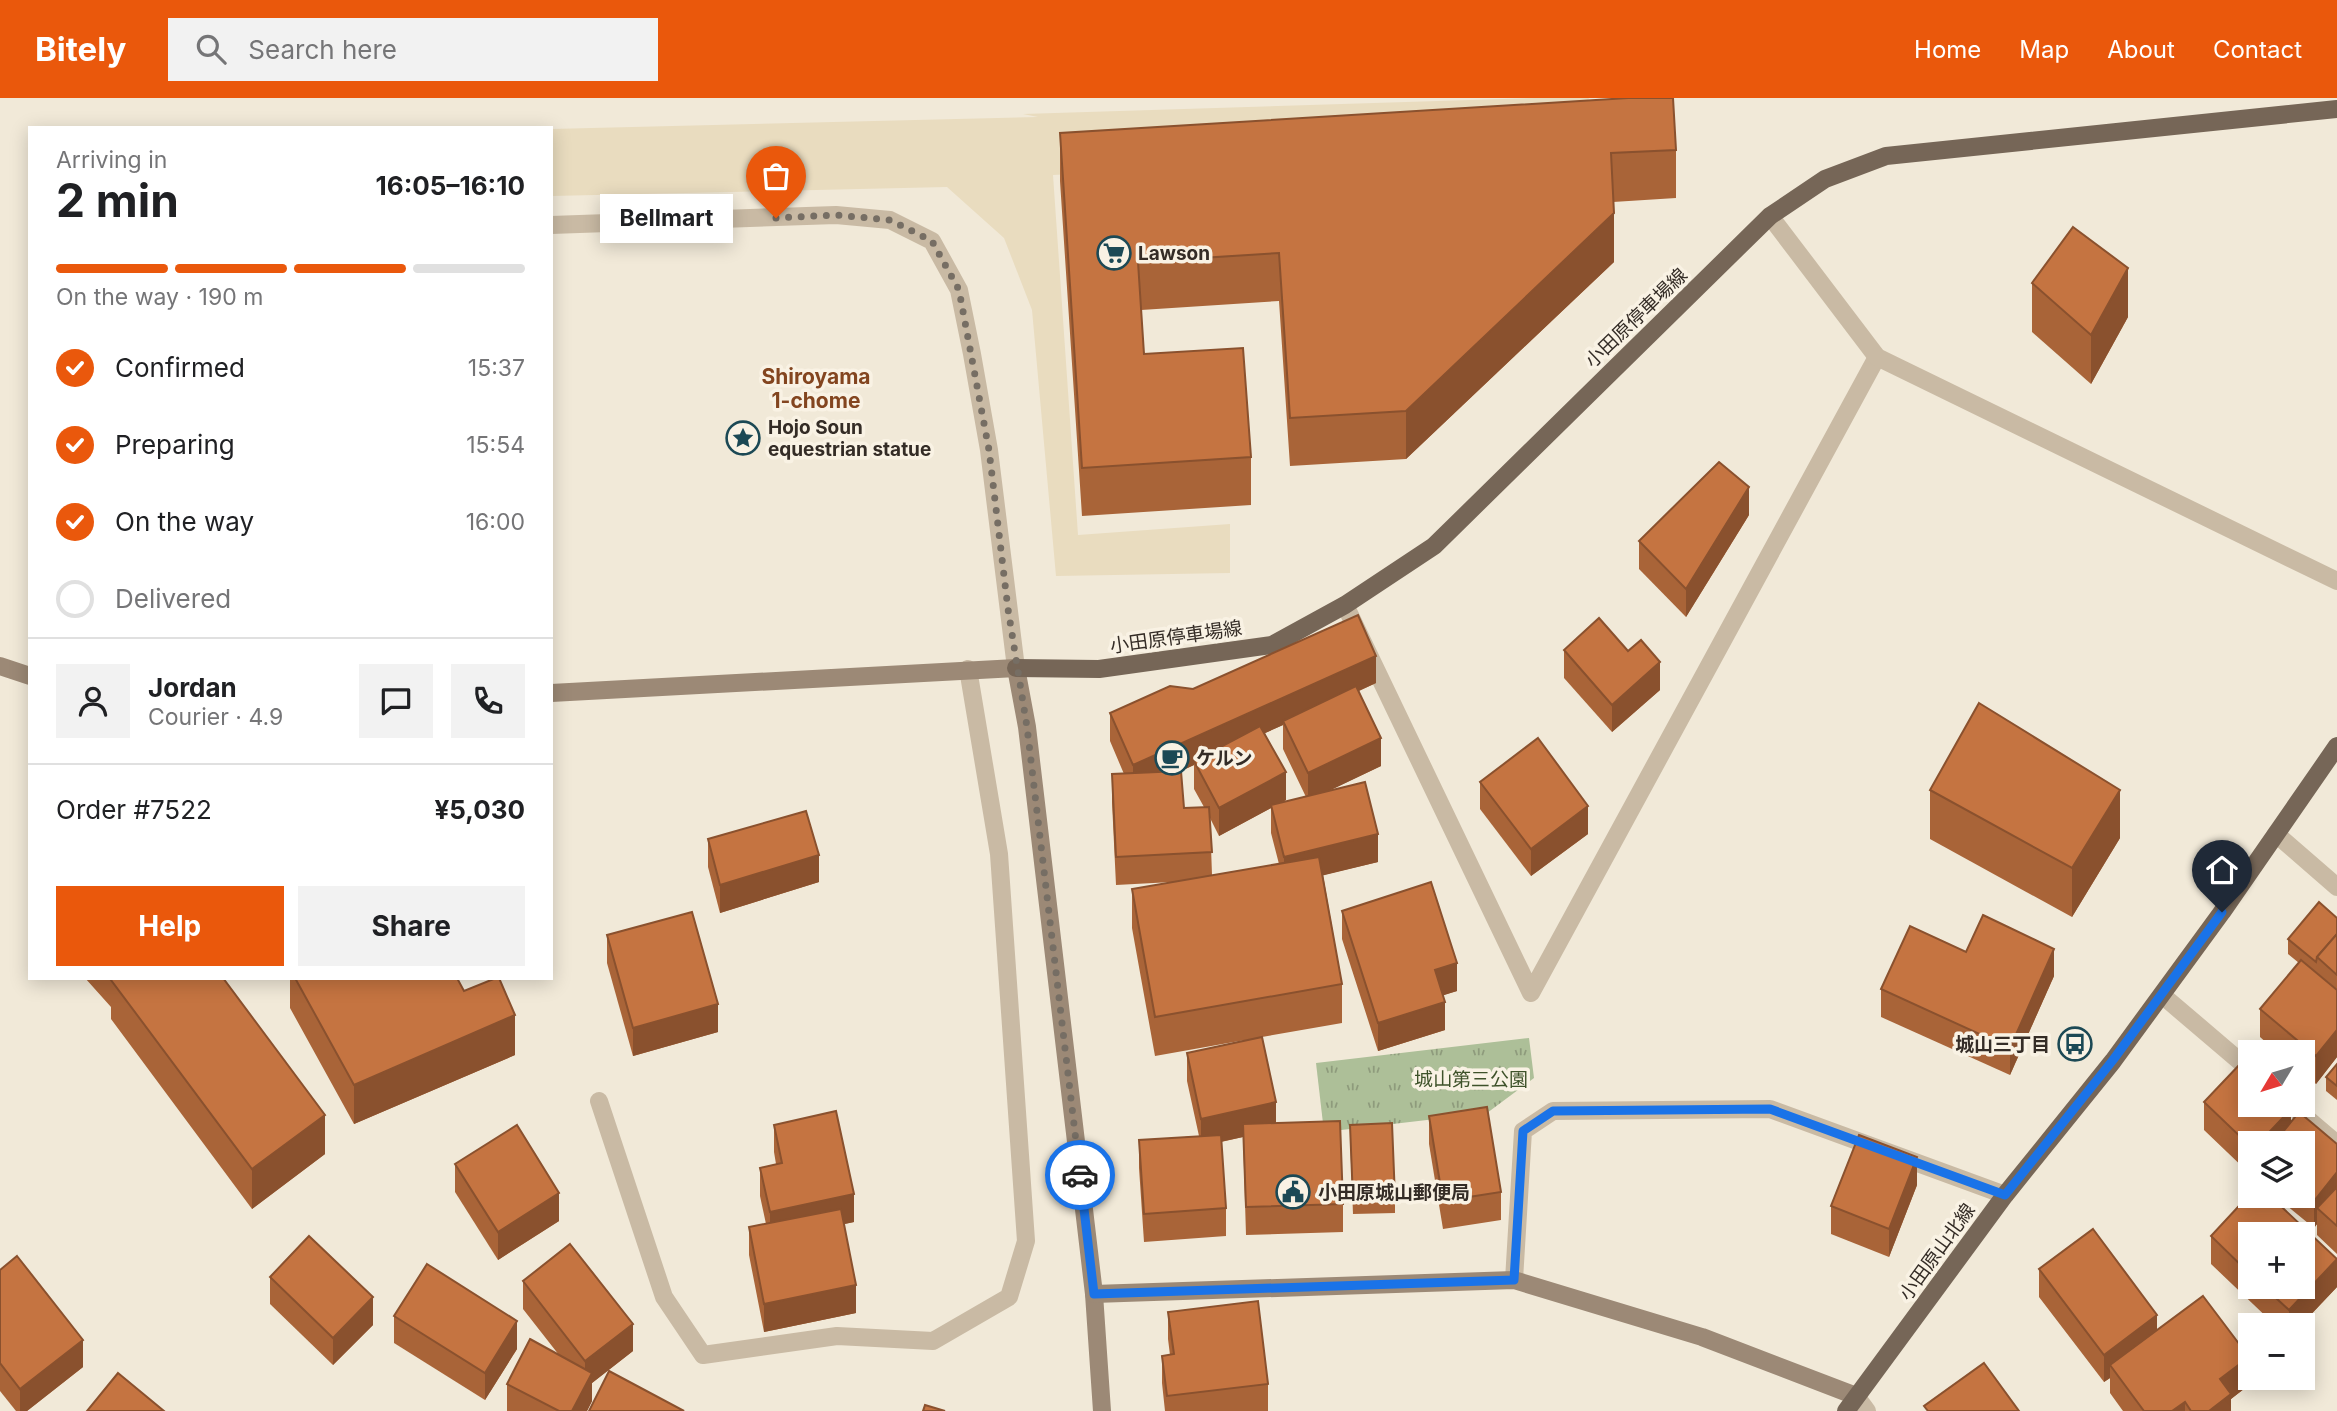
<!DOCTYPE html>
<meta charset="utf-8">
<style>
:root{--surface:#fff;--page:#f2f2f2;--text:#202124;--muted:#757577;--line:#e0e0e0;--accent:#ea580c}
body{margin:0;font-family:Inter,"Noto Sans JP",sans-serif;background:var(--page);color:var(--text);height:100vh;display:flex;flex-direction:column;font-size:26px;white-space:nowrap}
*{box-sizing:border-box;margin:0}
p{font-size:23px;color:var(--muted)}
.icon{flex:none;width:38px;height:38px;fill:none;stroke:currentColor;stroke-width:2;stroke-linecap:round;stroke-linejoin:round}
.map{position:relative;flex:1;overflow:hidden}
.side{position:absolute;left:28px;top:28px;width:525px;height:854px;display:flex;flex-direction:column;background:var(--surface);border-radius:0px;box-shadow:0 4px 18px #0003}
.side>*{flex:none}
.needle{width:46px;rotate:232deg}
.controls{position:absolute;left:2238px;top:942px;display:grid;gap:14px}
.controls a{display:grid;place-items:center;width:77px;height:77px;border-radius:0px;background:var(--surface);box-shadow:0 4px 18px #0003;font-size:35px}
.pin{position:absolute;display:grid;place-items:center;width:60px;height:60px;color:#fff;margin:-72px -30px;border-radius:50% 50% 50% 0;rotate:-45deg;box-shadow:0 0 7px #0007}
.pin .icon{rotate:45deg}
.courier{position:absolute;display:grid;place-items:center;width:70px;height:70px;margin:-35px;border:5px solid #1a73e8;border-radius:50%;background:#fff;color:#222;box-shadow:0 2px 9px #0007}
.bubble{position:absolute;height:49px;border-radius:0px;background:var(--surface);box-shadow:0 4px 18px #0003;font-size:23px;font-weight:700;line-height:49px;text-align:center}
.summary em{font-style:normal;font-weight:700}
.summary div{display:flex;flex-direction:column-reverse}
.summary{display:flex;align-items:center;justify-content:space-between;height:119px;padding:0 28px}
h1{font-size:46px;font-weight:700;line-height:52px}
.bar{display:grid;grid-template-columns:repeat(4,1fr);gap:10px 7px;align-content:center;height:84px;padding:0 28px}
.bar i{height:9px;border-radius:5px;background:var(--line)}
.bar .on{background:var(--accent)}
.bar p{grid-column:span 4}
.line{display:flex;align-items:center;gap:18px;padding:0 28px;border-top:2px solid var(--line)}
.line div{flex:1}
.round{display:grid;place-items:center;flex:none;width:74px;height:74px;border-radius:0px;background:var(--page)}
ol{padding:0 28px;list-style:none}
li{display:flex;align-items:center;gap:21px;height:77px}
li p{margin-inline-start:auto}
li .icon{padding:7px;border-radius:50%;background:var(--accent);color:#fff;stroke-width:4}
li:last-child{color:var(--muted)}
li i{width:38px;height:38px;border:4px solid var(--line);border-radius:50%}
.button{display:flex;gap:14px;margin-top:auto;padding:14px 28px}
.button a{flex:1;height:80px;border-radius:0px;background:var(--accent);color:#fff;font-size:28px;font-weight:700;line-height:80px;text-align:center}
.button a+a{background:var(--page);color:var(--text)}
header{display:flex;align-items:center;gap:42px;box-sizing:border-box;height:98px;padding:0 35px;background:var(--accent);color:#fff}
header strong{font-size:33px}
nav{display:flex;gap:38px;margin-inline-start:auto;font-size:24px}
.search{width:490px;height:63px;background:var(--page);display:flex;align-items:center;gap:18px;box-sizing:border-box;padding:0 24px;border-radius:0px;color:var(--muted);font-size:26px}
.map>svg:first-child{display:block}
.park{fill:url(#park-tufts)}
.plaza{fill:#e9dcbf}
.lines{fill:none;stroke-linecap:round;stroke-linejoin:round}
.lane{stroke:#c9baa4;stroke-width:18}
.street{stroke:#c9baa4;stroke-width:18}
.secondary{stroke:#9c8976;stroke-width:18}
.primary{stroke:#766657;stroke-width:18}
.wall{fill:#a96438;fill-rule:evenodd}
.shaded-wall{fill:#8a512e}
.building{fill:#c57441;stroke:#8a512e;stroke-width:2}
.done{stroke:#766e64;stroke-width:7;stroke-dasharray:0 12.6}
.route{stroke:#1a73e8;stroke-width:9}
.labels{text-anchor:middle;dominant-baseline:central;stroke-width:7;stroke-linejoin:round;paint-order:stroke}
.poi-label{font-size:19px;font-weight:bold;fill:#342c26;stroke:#f9f2e4;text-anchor:start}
.street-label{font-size:19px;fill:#342c26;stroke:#f9f2e4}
.park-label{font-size:19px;fill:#3e522a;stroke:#f9f2e4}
.neighbourhood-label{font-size:21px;font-weight:bold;fill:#83451f;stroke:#f9f2e4}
</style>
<header>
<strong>Bitely</strong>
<div class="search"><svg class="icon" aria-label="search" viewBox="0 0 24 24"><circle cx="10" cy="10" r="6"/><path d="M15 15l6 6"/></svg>Search here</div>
<nav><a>Home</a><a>Map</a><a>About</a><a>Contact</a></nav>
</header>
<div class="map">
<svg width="2337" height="1313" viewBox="0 0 2337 1313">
<defs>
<pattern id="park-tufts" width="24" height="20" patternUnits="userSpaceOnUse" patternTransform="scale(1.75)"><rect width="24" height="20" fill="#adbf98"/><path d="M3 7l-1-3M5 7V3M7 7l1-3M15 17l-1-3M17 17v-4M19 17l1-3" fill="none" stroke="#8e9b7c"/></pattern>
</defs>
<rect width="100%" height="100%" fill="#f1e9d8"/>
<!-- park -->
<polygon class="park" points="1529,940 1534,980 1487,1015 1324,1034 1316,965"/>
<!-- plaza -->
<polygon class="plaza" points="1534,0 1589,0 1569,49 1053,77 1078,437 1230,426 1230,475 1056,478 1032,212 1004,140 947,89 551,98 551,31 1038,19 1023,16"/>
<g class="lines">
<!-- lane -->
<polyline class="lane" points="1345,507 1531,895 1877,259"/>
<!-- street -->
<g class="street">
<polyline points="1770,118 1877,259 2337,483"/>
<polyline points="551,127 836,117 890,122 932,143 959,192 972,256 989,352 1016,570"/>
<polyline points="2276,736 2337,789"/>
<polyline points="2162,897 2250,972"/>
<polyline points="599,1003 664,1199 703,1257 837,1238 933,1243 1009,1199 1026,1143 999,756 968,571"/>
<polyline points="2290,1006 2337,1046"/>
<polyline points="1514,1182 1523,1033 1553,1013 1770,1011 2005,1097"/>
<polyline points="1856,1298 1867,1313"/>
</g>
<!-- secondary -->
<g class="secondary">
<polyline points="0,568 30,578"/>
<polyline points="551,595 1016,570 1027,629 1094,1196 1102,1313"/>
<polyline points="1094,1196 1514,1182 1702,1239 1856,1298"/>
</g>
<!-- primary -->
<g class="primary">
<polyline points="1016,570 1099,571 1272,547 1345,507 1434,448 1770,118 1825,81 1886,58 2337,11"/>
<polyline points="1846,1313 2005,1097 2113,963 2222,814 2337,648"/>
</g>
</g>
<!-- wall -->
<g class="wall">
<polygon points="1060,35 1676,52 1676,100 1613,104 1614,164 1406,361 1290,368 1279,203 1141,212 1144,256 1251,359 1251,407 1082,418 1060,83"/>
<polygon points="2032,185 2128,219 2091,286 2032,234"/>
<polygon points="1749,417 1686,519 1639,471 1639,443"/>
<polygon points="1564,552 1660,592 1612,634 1564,580"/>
<path d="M1376,585L1359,593L1381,668L1328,693L1378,764L1323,777L1342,886V925L1262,939L1276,1025L1343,1106V1134L1246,1137L1243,1039L1221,1044L1226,1110V1138L1144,1144L1139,1070V1042L1199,1038L1187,983V955L1245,942L1155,958L1132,830V791L1172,784L1116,787L1112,704V676H1124L1110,643V615L1193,591ZM1283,627V651L1306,699L1280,705L1286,702L1265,635ZM1194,667V691L1204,709L1184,710L1181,673ZM1271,710V735L1279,766L1212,777L1210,720L1219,738Z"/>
<polygon points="1480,684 1588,736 1531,778 1480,711"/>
<polygon points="1930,692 2120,740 2072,819 1930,741"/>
<polygon points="708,741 819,784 720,815 708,769"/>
<polygon points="1342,813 1457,893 1443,897 1445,932 1378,953 1342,841"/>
<polygon points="2337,820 2337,959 2316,986 2303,975 2303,954 2277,954 2260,939 2260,911 2299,865 2288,856 2288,841"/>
<polygon points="607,837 718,934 633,958 607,865"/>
<polygon points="1966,854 2054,878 2010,977 1881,919 1881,891"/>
<polygon points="85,880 223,880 325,1056 252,1111 111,921 111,909"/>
<polygon points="290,880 457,880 464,893 515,957 354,1026 290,910"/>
<polygon points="2337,966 2337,1002 2326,993 2326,979"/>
<polygon points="2204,1004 2291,1023 2337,1046 2337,1156 2317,1137 2317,1126 2314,1130 2274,1097 2303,1097 2303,1045 2250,1045 2250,1076 2204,1032"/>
<polygon points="1429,1018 1501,1094 1501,1122 1443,1131 1429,1046"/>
<polygon points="774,1027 854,1124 844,1126 856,1215 764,1234 749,1157 749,1129 766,1126 760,1098 760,1070 776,1066 774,1054"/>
<polygon points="1350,1041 1395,1100 1395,1115 1353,1116"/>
<polygon points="455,1066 559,1123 498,1162 455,1094"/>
<polygon points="1917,1087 1889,1159 1831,1136 1831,1108"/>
<path d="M2250,1096L2269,1097L2337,1161V1189L2301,1227H2275L2211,1166V1138ZM2250,1136H2303V1188H2250Z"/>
<polygon points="2039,1171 2157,1232 2249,1287 2231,1301 2231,1313 2123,1313 2110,1295 2110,1280 2104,1284 2039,1199"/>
<polygon points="0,1172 83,1269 27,1313 16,1313 0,1293"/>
<polygon points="270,1179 373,1227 333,1267 270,1206"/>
<polygon points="523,1183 633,1253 592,1285 592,1303 587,1313 507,1313 507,1286 559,1257 523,1211"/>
<polygon points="1168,1214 1268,1286 1268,1313 1165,1313 1162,1285 1162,1258 1170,1257 1168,1241"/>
<polygon points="394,1218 517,1251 485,1302 394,1245"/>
</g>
<!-- shaded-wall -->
<g class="shaded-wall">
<polygon points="1614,115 1614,164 1406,361 1406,313"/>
<polygon points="2128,170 2128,219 2091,286 2091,237"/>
<polygon points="1749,389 1749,417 1686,519 1686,491"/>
<polygon points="1376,558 1376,585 1285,626 1283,623 1283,627 1196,666 1194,663 1194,667 1133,695 1133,667"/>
<polygon points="1660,564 1660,592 1612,634 1612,607"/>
<polygon points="1381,640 1381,668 1308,703 1308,675"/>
<polygon points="1286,674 1286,702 1219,738 1219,710"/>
<polygon points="2120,692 2120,740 2072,819 2072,770"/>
<polygon points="1588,708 1588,736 1531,778 1531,751"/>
<polygon points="1378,736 1378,764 1284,787 1284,759"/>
<polygon points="819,757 819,784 720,815 720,787"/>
<polygon points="2054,851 2054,878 2010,977 2010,950"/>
<polygon points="1457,865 1457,893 1435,900 1435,872"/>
<polygon points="1445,904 1445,932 1378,953 1378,925"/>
<polygon points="718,906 718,934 633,958 633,930"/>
<polygon points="515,917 515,957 354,1026 354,987"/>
<polygon points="2337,932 2337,959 2316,986 2316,958"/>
<polygon points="1276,1004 1276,1032 1201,1048 1201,1021"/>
<polygon points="2291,1011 2291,1038 2285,1045 2259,1045"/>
<polygon points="325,1017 325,1056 252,1111 252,1071"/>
<polygon points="1917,1059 1917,1087 1889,1159 1889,1131"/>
<polygon points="2337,1074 2337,1102 2317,1110 2317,1126 2314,1130 2314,1103"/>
<polygon points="559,1095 559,1123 498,1162 498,1134"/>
<polygon points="854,1096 854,1124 770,1142 770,1114"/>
<polygon points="2337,1161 2337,1189 2301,1227 2289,1227 2289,1212"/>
<polygon points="856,1187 856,1215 764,1234 764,1206"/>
<polygon points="373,1199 373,1227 333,1267 333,1240"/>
<polygon points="2157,1217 2157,1245 2110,1267 2110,1280 2104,1284 2104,1257"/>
<polygon points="517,1223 517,1251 485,1302 485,1275"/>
<polygon points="633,1226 633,1253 592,1285 592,1303 587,1313 572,1313 585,1289 585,1263"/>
<polygon points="83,1242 83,1269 27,1313 20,1313 20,1291"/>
<polygon points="2249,1259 2249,1287 2231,1301 2231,1313 2209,1313 2220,1281"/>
<polygon points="2185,1304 2185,1313 2172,1313"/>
</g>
<!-- building -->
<g class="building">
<polygon points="1628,0 1673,0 1676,52 1611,55 1614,115 1406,313 1290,320 1279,155 1138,164 1144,256 1243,250 1251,359 1082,370 1060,35"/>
<polygon points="2073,129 2128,170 2091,237 2032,185"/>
<polygon points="1719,364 1749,389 1686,491 1639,443"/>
<polygon points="1358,517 1376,558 1133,667 1110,615 1170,588 1193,591"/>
<polygon points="1599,520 1628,553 1641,542 1660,564 1612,607 1564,552"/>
<polygon points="1356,588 1381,640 1308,675 1283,623"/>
<polygon points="1979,605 2120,692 2072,770 1930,692"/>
<polygon points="1260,628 1286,674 1219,710 1194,663"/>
<polygon points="1538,640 1588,708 1531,751 1480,684"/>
<polygon points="1181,673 1184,710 1209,709 1212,754 1116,759 1112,676"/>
<polygon points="1365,684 1378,736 1284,759 1271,707"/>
<polygon points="806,713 819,757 720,787 708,741"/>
<polygon points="1319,759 1342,886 1155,919 1132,791"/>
<polygon points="1431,784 1457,865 1435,872 1445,904 1378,925 1342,813"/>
<polygon points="2319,804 2337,820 2337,836 2317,859 2316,864 2288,841"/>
<polygon points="692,814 718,906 633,930 607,837"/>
<polygon points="1983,817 2054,851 2010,950 1881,891 1910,828 1966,854"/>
<polygon points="2337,836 2337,877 2317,859"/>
<polygon points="2301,862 2337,892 2337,932 2316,958 2260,911"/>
<polygon points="113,880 223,880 325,1017 252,1071 111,882"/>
<polygon points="295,880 457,880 464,893 496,880 499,880 515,917 354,987"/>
<polygon points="1262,939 1276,1004 1201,1021 1187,955"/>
<polygon points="2242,964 2250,972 2250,1006 2287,1006 2291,1011 2259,1045 2250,1045 2250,1048 2204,1004"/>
<polygon points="2337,966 2337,988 2326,979"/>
<polygon points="1487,1009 1501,1094 1443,1103 1429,1018"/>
<polygon points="836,1013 854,1096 770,1114 760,1070 782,1065 774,1027"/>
<polygon points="2299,1014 2337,1046 2337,1074 2314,1103 2303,1093 2303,1045 2274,1045"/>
<polygon points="1340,1023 1343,1106 1246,1109 1243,1026"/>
<polygon points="1392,1025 1395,1100 1353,1102 1350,1027"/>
<polygon points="517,1027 559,1095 498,1134 455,1066"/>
<polygon points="1221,1037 1226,1110 1144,1116 1139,1042"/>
<polygon points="1859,1037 1917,1059 1889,1131 1831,1108"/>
<polygon points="2337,1089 2337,1128 2317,1110"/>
<polygon points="2250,1096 2269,1097 2337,1161 2289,1212 2263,1188 2303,1188 2303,1136 2250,1136 2250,1176 2211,1138"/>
<polygon points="841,1111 856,1187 764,1206 749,1129"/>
<polygon points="2093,1131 2157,1217 2104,1257 2039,1171"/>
<polygon points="309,1138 373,1199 333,1240 270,1179"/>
<polygon points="570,1146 633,1226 585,1263 523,1183"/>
<polygon points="17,1158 83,1242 20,1291 0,1265 0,1172"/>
<polygon points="427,1166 517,1223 485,1275 394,1218"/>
<polygon points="2203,1198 2249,1259 2220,1281 2231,1296 2209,1313 2191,1313 2185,1304 2172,1313 2144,1313 2110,1267"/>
<polygon points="1258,1203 1268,1286 1167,1298 1162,1258 1174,1256 1168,1214"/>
<polygon points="530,1241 592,1275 572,1313 559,1313 507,1286"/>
<polygon points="1984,1265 2019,1313 1928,1313 1924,1308"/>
<polygon points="609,1273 684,1313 589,1313"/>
<polygon points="118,1275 164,1313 87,1313"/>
<polygon points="925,1307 945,1313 923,1313"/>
</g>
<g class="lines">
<!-- done -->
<polyline class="done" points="776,120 836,117 890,122 932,143 959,192 989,352 1008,511 1027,629 1080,1077"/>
<!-- route -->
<polyline class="route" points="1080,1077 1094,1196 1514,1182 1523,1033 1553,1013 1770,1011 2005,1097 2113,962 2222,814"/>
</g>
<!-- icons -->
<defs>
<symbol id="supermarket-ring" viewBox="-11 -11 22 22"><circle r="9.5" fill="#f9f2e4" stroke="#1c4955" stroke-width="1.5"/><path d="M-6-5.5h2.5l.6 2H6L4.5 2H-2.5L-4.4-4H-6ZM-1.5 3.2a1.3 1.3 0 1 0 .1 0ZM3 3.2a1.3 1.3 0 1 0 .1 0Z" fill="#1c4955"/></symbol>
<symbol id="sight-ring" viewBox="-11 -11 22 22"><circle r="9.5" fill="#f9f2e4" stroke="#1c4955" stroke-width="1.5"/><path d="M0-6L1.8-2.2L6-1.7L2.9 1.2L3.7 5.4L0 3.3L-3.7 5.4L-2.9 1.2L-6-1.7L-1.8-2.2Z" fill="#1c4955"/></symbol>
<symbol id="cafe-ring" viewBox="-11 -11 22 22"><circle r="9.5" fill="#f9f2e4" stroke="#1c4955" stroke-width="1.5"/><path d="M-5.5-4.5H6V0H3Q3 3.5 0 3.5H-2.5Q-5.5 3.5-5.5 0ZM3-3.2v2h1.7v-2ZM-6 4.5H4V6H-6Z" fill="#1c4955"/></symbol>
<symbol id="bus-ring" viewBox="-11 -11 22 22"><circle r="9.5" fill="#f9f2e4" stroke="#1c4955" stroke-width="1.5"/><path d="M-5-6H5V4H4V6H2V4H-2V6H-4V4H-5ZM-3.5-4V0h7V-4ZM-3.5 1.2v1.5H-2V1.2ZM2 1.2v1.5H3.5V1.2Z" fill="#1c4955"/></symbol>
<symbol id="civic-ring" viewBox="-11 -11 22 22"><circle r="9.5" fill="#f9f2e4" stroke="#1c4955" stroke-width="1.5"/><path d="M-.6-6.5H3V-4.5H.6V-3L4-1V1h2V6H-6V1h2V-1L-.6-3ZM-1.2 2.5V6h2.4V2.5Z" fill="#1c4955"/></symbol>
</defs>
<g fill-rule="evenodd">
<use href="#supermarket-ring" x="1095" y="136" width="38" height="38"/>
<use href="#sight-ring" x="724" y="321" width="38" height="38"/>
<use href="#cafe-ring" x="1153" y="641" width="38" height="38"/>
<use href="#bus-ring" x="2056" y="927" width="38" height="38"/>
<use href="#civic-ring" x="1274" y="1075" width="38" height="38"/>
</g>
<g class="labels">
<!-- poi labels -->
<g class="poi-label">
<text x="1138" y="155">Lawson</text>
<text x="768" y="329">Hojo Soun<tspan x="768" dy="22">equestrian statue</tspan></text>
<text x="1196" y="660">ケルン</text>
<text x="2050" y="946" text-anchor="end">城山三丁目</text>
<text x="1318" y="1094">小田原城山郵便局</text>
</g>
<!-- street labels -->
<g class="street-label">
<text transform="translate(1636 220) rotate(-44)">小田原停車場線</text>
<text transform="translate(1176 539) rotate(-8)">小田原停車場線</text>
<text transform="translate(1937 1154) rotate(-54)">小田原山北線</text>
</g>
<!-- park labels -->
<g class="park-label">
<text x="1471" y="981">城山第三公園</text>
</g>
<!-- neighbourhood labels -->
<g class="neighbourhood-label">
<text x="816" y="278">Shiroyama<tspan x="816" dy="24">1-chome</tspan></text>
</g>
</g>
</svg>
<div class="controls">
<a><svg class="needle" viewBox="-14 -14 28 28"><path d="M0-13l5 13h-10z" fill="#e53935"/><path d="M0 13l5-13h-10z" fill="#757577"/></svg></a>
<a><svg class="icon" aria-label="layers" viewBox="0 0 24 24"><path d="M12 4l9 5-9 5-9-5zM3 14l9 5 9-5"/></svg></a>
<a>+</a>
<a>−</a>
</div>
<div class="pin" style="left:776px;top:120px;background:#ea580c"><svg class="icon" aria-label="bag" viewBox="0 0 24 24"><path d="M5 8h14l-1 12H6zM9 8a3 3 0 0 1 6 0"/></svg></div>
<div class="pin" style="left:2222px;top:814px;background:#1f2937"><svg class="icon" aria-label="home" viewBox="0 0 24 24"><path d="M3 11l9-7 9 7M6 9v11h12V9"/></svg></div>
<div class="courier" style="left:1080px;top:1077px"><svg class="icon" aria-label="car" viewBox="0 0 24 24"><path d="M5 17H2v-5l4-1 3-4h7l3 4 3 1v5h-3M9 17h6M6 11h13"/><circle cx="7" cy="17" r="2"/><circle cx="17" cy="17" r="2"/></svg></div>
<div class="bubble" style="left:600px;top:96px;width:133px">Bellmart</div>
<section class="side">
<div class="summary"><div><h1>2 min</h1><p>Arriving in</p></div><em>16:05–16:10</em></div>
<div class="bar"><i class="on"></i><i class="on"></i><i class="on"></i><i></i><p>On the way · 190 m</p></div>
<ol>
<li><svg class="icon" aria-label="check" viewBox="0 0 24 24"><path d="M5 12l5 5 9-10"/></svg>Confirmed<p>15:37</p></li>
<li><svg class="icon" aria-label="check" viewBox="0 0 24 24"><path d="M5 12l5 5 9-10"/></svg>Preparing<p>15:54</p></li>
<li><svg class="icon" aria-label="check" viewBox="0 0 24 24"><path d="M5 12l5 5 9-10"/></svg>On the way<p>16:00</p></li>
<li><i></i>Delivered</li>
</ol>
<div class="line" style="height:126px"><a class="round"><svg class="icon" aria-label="person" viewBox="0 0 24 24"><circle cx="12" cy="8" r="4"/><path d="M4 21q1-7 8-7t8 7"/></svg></a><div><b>Jordan</b><p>Courier · 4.9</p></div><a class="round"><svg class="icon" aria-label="chat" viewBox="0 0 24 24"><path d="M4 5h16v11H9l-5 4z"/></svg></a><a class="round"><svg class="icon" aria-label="phone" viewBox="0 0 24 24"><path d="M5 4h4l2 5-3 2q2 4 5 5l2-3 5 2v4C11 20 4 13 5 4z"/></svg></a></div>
<div class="line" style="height:91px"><div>Order #7522</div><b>¥5,030</b></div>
<div class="button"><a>Help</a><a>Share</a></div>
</section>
</div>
